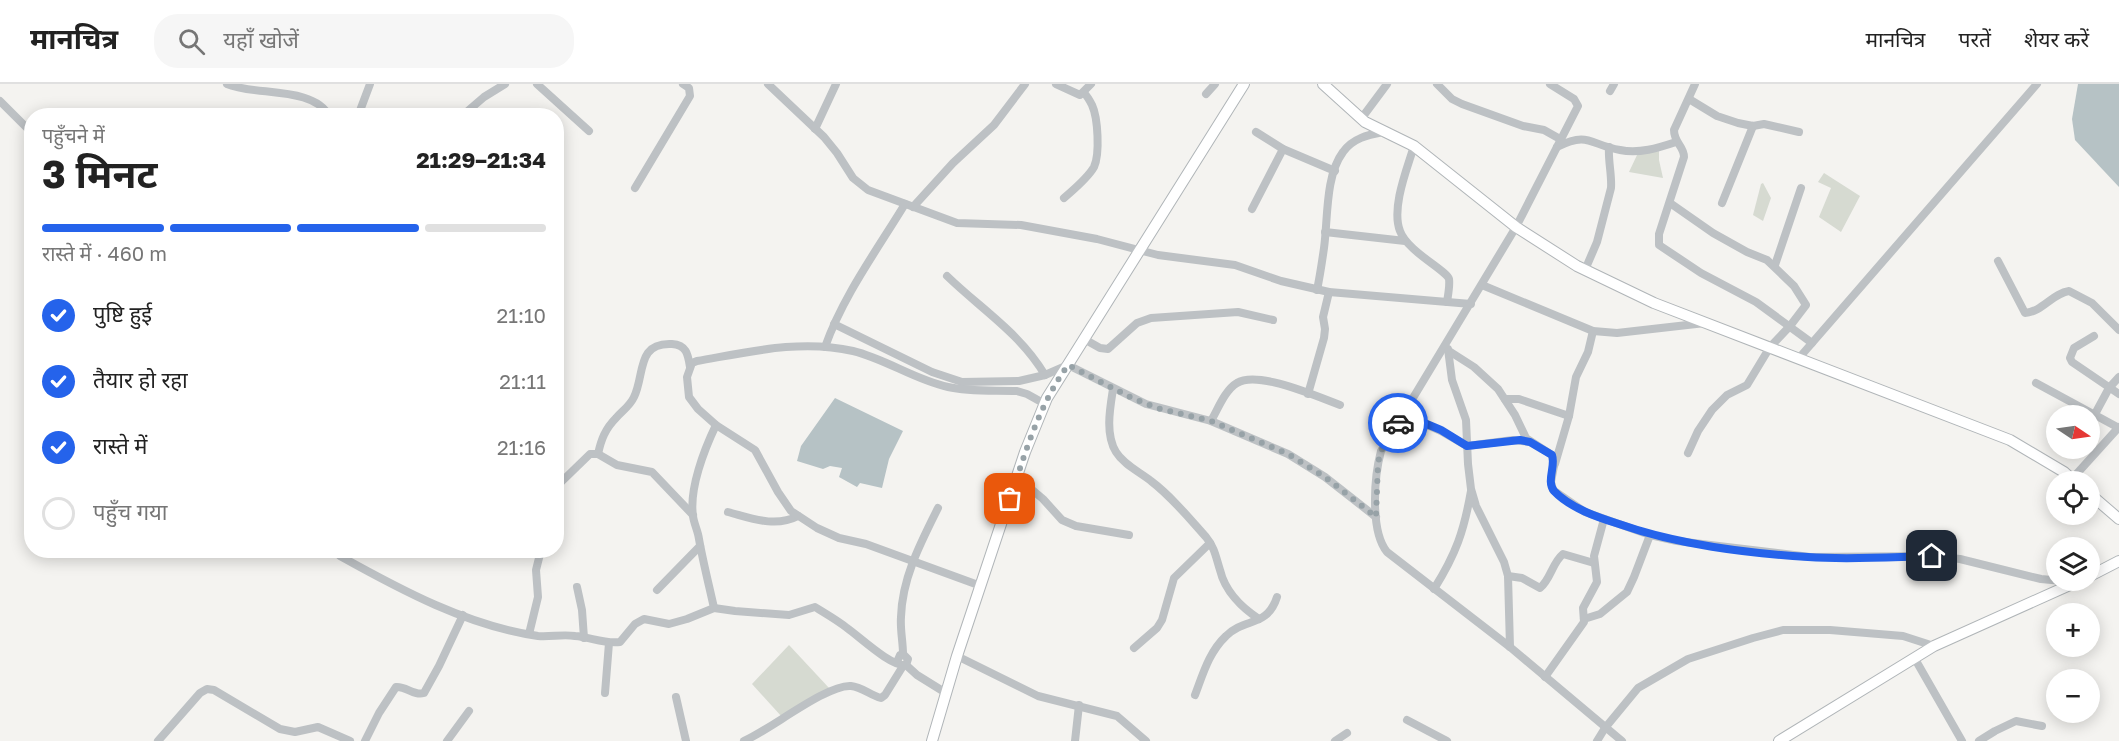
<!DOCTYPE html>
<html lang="hi">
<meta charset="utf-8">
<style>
:root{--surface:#fff;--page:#f6f6f6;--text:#222;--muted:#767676;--line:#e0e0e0;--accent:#2563eb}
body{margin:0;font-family:"Golos Text","Noto Sans Devanagari",sans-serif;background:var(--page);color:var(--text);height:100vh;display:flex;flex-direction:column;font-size:22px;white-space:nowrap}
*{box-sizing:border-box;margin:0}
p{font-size:20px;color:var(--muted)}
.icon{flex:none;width:33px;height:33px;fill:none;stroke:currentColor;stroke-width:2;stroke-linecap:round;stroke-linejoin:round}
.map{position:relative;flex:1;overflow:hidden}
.drawer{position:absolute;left:24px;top:24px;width:540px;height:450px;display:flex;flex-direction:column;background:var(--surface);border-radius:24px;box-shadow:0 3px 15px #0003}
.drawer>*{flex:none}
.needle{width:39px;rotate:103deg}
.fabs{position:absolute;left:2046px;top:321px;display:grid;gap:12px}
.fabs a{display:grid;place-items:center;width:54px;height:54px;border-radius:50%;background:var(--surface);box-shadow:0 3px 15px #0003;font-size:30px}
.pin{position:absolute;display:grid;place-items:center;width:51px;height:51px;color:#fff;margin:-26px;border-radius:12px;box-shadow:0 3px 9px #0006}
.courier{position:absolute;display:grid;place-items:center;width:60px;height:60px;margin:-30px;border:4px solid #2563eb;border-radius:50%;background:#fff;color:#222;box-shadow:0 2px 8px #0007}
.summary em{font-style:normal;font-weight:700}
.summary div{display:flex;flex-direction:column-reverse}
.summary{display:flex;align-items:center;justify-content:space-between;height:102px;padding:0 18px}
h1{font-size:39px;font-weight:700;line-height:45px}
.bar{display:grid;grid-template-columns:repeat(4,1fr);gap:9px 6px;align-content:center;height:72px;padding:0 18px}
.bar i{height:8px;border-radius:4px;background:var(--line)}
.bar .current{background:var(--accent)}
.bar p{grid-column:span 4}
ol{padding:0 18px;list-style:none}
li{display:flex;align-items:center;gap:18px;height:66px}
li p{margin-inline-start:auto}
li .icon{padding:6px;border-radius:50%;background:var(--accent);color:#fff;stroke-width:4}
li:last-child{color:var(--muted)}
li i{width:33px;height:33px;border:3px solid var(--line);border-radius:50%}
header{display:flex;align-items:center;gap:36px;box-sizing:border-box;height:84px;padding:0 30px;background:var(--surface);border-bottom:2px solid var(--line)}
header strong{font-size:28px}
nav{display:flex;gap:33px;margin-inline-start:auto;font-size:21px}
.search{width:420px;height:54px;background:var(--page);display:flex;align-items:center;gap:15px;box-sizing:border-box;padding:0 21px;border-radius:24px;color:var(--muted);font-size:22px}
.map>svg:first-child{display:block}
.green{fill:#d6dad1}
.water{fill:#b6c2c5}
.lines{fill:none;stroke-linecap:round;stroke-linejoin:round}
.secondary-casing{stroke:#b0b5b8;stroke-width:12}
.street{stroke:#bdc1c4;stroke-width:8}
.secondary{stroke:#fff;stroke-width:10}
.done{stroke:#97a2a7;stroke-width:6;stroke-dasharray:0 10.8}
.route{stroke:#2563eb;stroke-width:8}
</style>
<header>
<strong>मानचित्र</strong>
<div class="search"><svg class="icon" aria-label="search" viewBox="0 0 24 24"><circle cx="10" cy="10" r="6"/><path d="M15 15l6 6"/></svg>यहाँ खोजें</div>
<nav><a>मानचित्र</a><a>परतें</a><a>शेयर करें</a></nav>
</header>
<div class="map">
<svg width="2119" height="657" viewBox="0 0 2119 657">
<rect width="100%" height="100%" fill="#f4f3f0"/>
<!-- green -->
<g class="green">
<polygon points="1659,67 1659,76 1663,94 1629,88 1638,69"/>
<polygon points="1824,89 1860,112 1841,148 1819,133 1831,104 1818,98"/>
<polygon points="1763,99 1771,114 1763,137 1753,131 1761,100"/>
<polygon points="789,561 830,605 782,633 752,600"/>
</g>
<!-- water -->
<g class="water">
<polygon points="2078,0 2119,0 2119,103 2075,56 2072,35"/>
<polygon points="835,314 903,347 889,375 882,404 860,399 857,403 839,393 842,384 830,382 823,385 797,377 801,362"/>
</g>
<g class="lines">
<defs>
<g id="secondary">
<polyline points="1323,0 1365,38 1414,62 1516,143 1577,182 1654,219 2010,356 2064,388 2075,398"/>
<polyline points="2090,410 2119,435"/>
<polyline points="2090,492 2119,477"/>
<polyline points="932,657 957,572 1025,368 1047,314 1244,0"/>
<polyline points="1779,657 1934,562 2081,496"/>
</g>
</defs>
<!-- secondary casing -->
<use href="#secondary" class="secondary-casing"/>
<!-- street -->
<g class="street">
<path d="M227,0C254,12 314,2 329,32"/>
<polyline points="537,0 589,47"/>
<polyline points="768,0 824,53 837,69 853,94 868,106 957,139 1021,141 1097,155 1158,171 1235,181 1281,197 1329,208 1471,220"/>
<polyline points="1056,0 1080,11 1091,0"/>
<polyline points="1437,0 1452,15 1462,20 1523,42 1544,46 1560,55"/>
<path d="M1550,0L1574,15L1578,22L1516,143L1381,367C1374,393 1370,447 1387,468L1510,563L1622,657"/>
<path d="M1695,0L1674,46C1674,59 1684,62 1684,73L1659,150V161L1701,189L1756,218L1812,259"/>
<polyline points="1610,7 1614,0"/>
<polyline points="1206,10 1215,0"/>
<polyline points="1689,15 1717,32 1738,39 1753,42 1764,40 1799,48"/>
<polyline points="0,17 32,49"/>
<polyline points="358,32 370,0"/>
<polyline points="462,32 484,13 505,0"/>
<polyline points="1361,35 1387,0"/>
<polyline points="815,45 836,0"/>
<polyline points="1256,48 1283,65 1335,87"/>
<path d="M1414,62C1407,85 1391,124 1400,147C1407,167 1446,186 1449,195C1450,202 1448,211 1447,218"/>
<path d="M1557,63C1589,47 1590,61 1620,66C1639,70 1658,64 1676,58"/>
<polyline points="635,104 690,12 689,4 683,0"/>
<path d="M1064,114C1074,105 1087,95 1094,83C1100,70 1098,34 1092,21C1090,17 1087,12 1084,9"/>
<polyline points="1670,119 1713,149 1747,168 1767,176 1794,202 1806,221 1790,242 1770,263 1747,301 1727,311 1712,326 1698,347 1688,369"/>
<polyline points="1722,119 1753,42"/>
<polyline points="913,123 953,79 994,41 1025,0"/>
<polyline points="1252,125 1283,65"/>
<polyline points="1325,148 1405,157"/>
<path d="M1998,177L2025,229C2042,228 2053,209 2069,207L2092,219L2119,246"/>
<polyline points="1775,181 1801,104"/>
<path d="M1585,186L1597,158L1611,104C1612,91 1608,77 1609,63"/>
<path d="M947,192C981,225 1020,249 1045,291"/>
<polyline points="1482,201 1593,247 1617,249 1705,239"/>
<path d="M1317,206C1320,192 1322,178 1324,164C1328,136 1325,92 1343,68C1353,54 1368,51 1383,48"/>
<polyline points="834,240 932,288 962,298 1019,297 1045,291 1068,281 1146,320 1211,337 1288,370 1325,393 1376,433"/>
<polyline points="2094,252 2074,264 2070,274 2072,278 2119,310"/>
<polyline points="1084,255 1100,264 1108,265 1137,239 1151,234 1238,228 1273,236"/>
<path d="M825,263C843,212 877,166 905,120"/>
<polyline points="1448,265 1452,296 1466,336 1468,380 1471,405 1476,422 1504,478 1508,492 1510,563"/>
<polyline points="1449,267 1474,283 1498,305 1515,331 1526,354 1552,371 1554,382 1551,398 1553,406 1585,428 1650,451 1677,457 1810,473 1932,472 1960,475 2041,495 2073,498"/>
<polyline points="1799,274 2037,0"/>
<polyline points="2036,299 2119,344"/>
<path d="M1113,305C1110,324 1105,350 1116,368C1124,381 1140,388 1151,397C1172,413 1189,434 1206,453C1215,464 1216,474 1220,486C1225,507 1242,524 1259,535"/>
<polyline points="1308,310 1324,254 1325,245 1323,233 1329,208"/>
<polyline points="1505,315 1519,315 1569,332"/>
<polyline points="1403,330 1441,347 1467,362 1513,356 1530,358"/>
<polyline points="2095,330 2109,304 2119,293"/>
<path d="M1211,337C1218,325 1225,306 1237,299C1258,286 1318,313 1340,321"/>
<path d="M598,370C601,356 605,345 616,334C622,327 630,322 634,313C645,291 636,258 672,260C687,261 688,271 690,283"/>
<polyline points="1555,380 1569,332 1576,293 1588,268 1593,247"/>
<polyline points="1017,393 1043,415 1062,436 1076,442 1129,451"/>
<polyline points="2072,395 2119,343"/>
<polyline points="556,403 590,370 598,370 617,381 652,388 693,431"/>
<path d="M728,428C751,434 775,444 798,432"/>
<path d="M340,472C401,506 468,542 538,552C551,553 563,550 575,552C590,553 604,560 620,558L635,540L644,535L669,540L687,535L714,524L735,527L789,531L815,523C826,530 837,536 847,544C860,553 891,583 906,581L908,575L903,570L900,571L897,578"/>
<path d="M1508,492L1522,494L1540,504C1551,495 1552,479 1563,470L1594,479"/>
<path d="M981,502L866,460L839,454L817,444L791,427L778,408L755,366L716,341L698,325L689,313L687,293L692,279L697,277C749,268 801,255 853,267C886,275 915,296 948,303C970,308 995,306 1017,307L1027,310L1045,320"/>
<polyline points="577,503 582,526 584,554"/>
<path d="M1434,505C1456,470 1464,447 1471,407"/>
<polyline points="657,506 700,462"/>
<path d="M714,524C709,501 703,478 699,455C698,447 694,440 693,432C689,405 704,366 716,341"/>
<polyline points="1584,535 1600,530 1627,508 1634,493 1650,451"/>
<polyline points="529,550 538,513 536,486 541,466"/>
<polyline points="1134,564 1157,544 1162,536 1174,494 1210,459"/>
<path d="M903,570C903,558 900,545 901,533C902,494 921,458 938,424"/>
<polyline points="957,572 1038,612 1117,632 1146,657"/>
<polyline points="1915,575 1962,657"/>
<polyline points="906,581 917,591 946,609"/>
<polyline points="1545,593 1584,538 1583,524 1597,498 1594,472 1604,435"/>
<polyline points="605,609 609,559"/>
<path d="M1195,611C1203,590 1209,568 1226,552C1245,533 1267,544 1277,513"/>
<polyline points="676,613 686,657"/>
<polyline points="1407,636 1447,657"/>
<polyline points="158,657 200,609 207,605 214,606 280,645 295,648 318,643 350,657"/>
<path d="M365,657L379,629L396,603C406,602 414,612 424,609L439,582L463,531"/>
<polyline points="447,657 469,627"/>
<path d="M744,657C770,646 827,600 851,602C862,603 870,611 881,614L885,611L903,582"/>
<polyline points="1075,657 1079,621"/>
<polyline points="1335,657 1347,649"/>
<polyline points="1597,657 1605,644 1638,604 1688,575 1753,554 1783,546 1830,546 1903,552 1934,562"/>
<polyline points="1979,657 1995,647 2016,637 2042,642"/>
</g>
<!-- secondary -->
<use href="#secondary" class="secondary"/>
</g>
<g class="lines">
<!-- done -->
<path class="done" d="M1010,415C1025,369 1039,321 1068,281L1132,314L1157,324L1211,337L1288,370L1325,393L1376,433L1378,379L1381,367L1398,339"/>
<!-- route -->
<path class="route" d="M1398,339L1403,330L1441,346L1467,362L1520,356L1530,358L1552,371C1556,382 1546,397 1554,407C1570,424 1597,433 1619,440C1679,461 1744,469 1808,473C1849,476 1891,473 1932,472"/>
</g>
</svg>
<div class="fabs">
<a><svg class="needle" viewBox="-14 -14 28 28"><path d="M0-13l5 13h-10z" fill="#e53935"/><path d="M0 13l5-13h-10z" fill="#767676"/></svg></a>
<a><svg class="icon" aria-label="locate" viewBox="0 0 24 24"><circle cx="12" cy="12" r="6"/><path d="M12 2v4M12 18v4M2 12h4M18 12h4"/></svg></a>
<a><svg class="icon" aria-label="layers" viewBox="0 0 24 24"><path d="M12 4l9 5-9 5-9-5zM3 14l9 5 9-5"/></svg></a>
<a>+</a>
<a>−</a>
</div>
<div class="pin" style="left:1010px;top:415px;background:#ea580c"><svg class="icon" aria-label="bag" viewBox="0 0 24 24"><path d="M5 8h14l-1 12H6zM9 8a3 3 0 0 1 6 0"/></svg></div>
<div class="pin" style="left:1932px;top:472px;background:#1f2937"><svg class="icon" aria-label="home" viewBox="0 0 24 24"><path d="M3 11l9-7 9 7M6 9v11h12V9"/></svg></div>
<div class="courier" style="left:1398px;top:339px"><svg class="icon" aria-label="car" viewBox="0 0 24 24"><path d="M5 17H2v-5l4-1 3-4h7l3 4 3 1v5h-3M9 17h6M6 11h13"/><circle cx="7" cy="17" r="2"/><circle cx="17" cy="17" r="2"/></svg></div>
<section class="drawer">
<div class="summary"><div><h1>3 मिनट</h1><p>पहुँचने में</p></div><em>21:29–21:34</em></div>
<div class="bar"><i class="current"></i><i class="current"></i><i class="current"></i><i></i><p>रास्ते में · 460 m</p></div>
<ol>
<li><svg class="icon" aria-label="check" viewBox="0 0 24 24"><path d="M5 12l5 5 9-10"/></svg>पुष्टि हुई<p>21:10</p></li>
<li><svg class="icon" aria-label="check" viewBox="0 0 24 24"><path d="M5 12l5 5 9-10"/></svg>तैयार हो रहा<p>21:11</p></li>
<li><svg class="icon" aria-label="check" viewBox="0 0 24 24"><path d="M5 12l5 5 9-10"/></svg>रास्ते में<p>21:16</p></li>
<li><i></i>पहुँच गया</li>
</ol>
</section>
</div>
